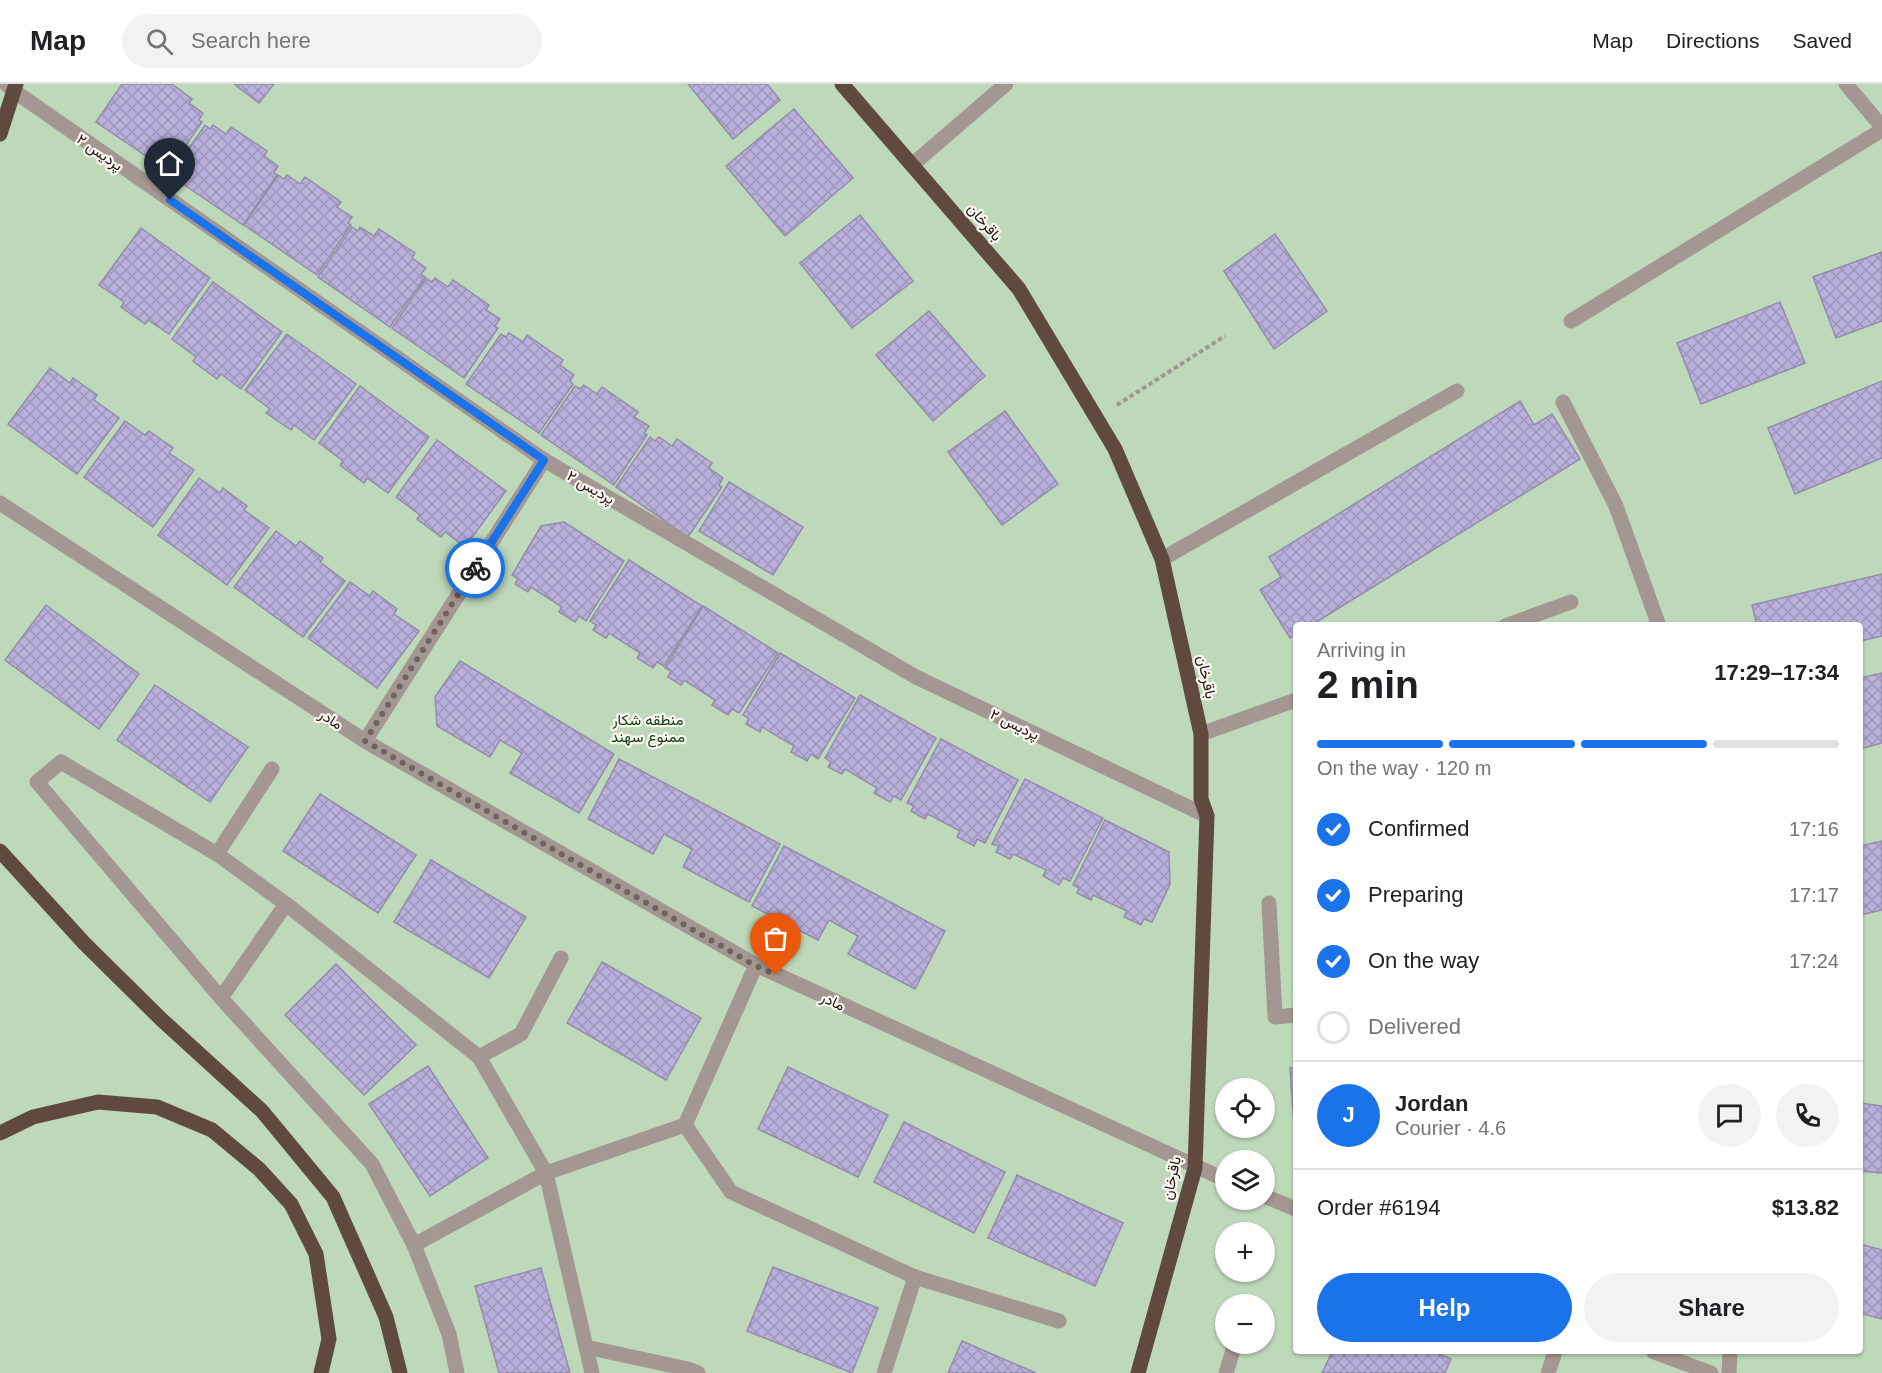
<!DOCTYPE html>
<meta charset="utf-8">
<style>
:root{--surface:#fff;--page:#f2f2f2;--text:#202124;--muted:#757577;--line:#e0e0e0;--accent:#1a73e8}
body{margin:0;font-family:Helvetica,Vazirmatn,sans-serif;background:var(--page);color:var(--text);height:100vh;display:flex;flex-direction:column;font-size:22px;white-space:nowrap}
*{box-sizing:border-box;margin:0}
p{font-size:20px;color:var(--muted)}
.icon{flex:none;width:33px;height:33px;fill:none;stroke:currentColor;stroke-width:2;stroke-linecap:round;stroke-linejoin:round}
.map{position:relative;flex:1;overflow:hidden}
.side{position:absolute;left:1293px;top:538px;width:570px;height:732px;display:flex;flex-direction:column;background:var(--surface);border-radius:6px;box-shadow:0 2px 4px #0004}
.side>*{flex:none}
.buttons{position:absolute;left:1215px;top:994px;display:grid;gap:12px}
.buttons a{display:grid;place-items:center;width:60px;height:60px;border-radius:50%;background:var(--surface);box-shadow:0 2px 4px #0004;font-size:30px}
.pin{position:absolute;display:grid;place-items:center;width:51px;height:51px;color:#fff;margin:-62px -26px;border-radius:50% 50% 50% 0;rotate:-45deg;box-shadow:0 0 6px #0007}
.pin .icon{rotate:45deg}
.courier{position:absolute;display:grid;place-items:center;width:60px;height:60px;margin:-30px;border:4px solid #1a73e8;border-radius:50%;background:#fff;color:#222;box-shadow:0 2px 8px #0007}
.head em{font-style:normal;font-weight:700}
.head div{display:flex;flex-direction:column-reverse}
.head{display:flex;align-items:center;justify-content:space-between;height:102px;padding:0 24px}
h1{font-size:39px;font-weight:700;line-height:45px}
.bar{display:grid;grid-template-columns:repeat(4,1fr);gap:9px 6px;align-content:center;height:72px;padding:0 24px}
.bar i{height:8px;border-radius:4px;background:var(--line)}
.bar .selected{background:var(--accent)}
.bar p{grid-column:span 4}
.line{display:flex;align-items:center;gap:15px;padding:0 24px;border-top:2px solid var(--line)}
.line div{flex:1}
.round{display:grid;place-items:center;flex:none;width:63px;height:63px;border-radius:32px;background:var(--page)}
ol{padding:0 24px;list-style:none}
li{display:flex;align-items:center;gap:18px;height:66px}
li p{margin-inline-start:auto}
li .icon{padding:6px;border-radius:50%;background:var(--accent);color:#fff;stroke-width:4}
li:last-child{color:var(--muted)}
li i{width:33px;height:33px;border:3px solid var(--line);border-radius:50%}
.cta{display:flex;gap:12px;margin-top:auto;padding:12px 24px}
.cta a{flex:1;height:69px;border-radius:36px;background:var(--accent);color:#fff;font-size:24px;font-weight:700;line-height:69px;text-align:center}
.cta a+a{background:var(--page);color:var(--text)}
header{display:flex;align-items:center;gap:36px;box-sizing:border-box;height:84px;padding:0 30px;background:var(--surface);border-bottom:2px solid var(--line)}
header strong{font-size:28px}
nav{display:flex;gap:33px;margin-inline-start:auto;font-size:21px}
.search{width:420px;height:54px;background:var(--page);display:flex;align-items:center;gap:15px;box-sizing:border-box;padding:0 21px;border-radius:33px;color:var(--muted);font-size:22px}
.map>svg:first-child{display:block}
.park{fill:#bed9ba;fill-rule:evenodd}
.building{fill:url(#building-cross-hatch);stroke:#938da9;stroke-width:1.5}
.lines{fill:none;stroke-linecap:round;stroke-linejoin:round}
.path{stroke:#9e9792;stroke-width:4;stroke-dasharray:4.5 3;stroke-linecap:butt}
.minor{stroke:#a49791;stroke-width:15}
.major{stroke:#604a3f;stroke-width:15}
.done{stroke:#6c645d;stroke-width:6;stroke-dasharray:0 10.8}
.route{stroke:#1a73e8;stroke-width:8}
.labels{text-anchor:middle;dominant-baseline:central;stroke-width:4.5;stroke-linejoin:round;paint-order:stroke}
.street-label{font-size:15px;fill:#1f150e;stroke:#fbf6f1}
.park-label{font-size:15px;fill:#0d3e08;stroke:#fbf6f1}
</style>
<header>
<strong>Map</strong>
<div class="search"><svg class="icon" aria-label="search" viewBox="0 0 24 24"><circle cx="10" cy="10" r="6"/><path d="M15 15l6 6"/></svg>Search here</div>
<nav><a>Map</a><a>Directions</a><a>Saved</a></nav>
</header>
<div class="map">
<svg width="1882" height="1289" viewBox="0 0 1882 1289">
<defs>
<pattern id="building-cross-hatch" width="8" height="8" patternUnits="userSpaceOnUse" patternTransform="scale(1.5)"><rect width="8" height="8" fill="#b9afdd"/><path d="M0 0l8 8M0 8l8-8" fill="none" stroke="#9f96bc"/></pattern>
</defs>
<rect width="100%" height="100%" fill="#fbf6f1"/>
<!-- park -->
<path class="park" d="M0,0H1882V1289H0ZM1296,542H1860V1268H1296ZM1226,1005H1264V1044H1226ZM1226,1077H1264V1116H1226ZM1226,1149H1264V1188H1226ZM1226,1221H1264V1260H1226Z"/>
<!-- building -->
<g class="building">
<polygon points="122,0 172,0 192,15 189,19 203,29 199,36 202,38 168,87 96,38"/>
<polygon points="234,0 274,0 259,19"/>
<polygon points="688,0 767,0 780,16 733,55"/>
<polygon points="794,25 853,94 785,152 726,82"/>
<polygon points="205,41 210,45 213,41 226,50 231,43 267,67 264,72 278,82 274,89 277,91 243,141 170,91"/>
<polygon points="278,91 284,95 287,91 300,100 305,93 341,118 337,123 352,133 348,139 351,141 317,191 244,141"/>
<polygon points="860,131 913,197 852,244 800,179"/>
<polygon points="352,143 358,147 360,143 374,152 379,145 415,169 412,174 426,184 421,190 425,193 390,243 318,193"/>
<polygon points="141,144 210,194 169,250 148,236 145,240 121,223 124,218 99,201"/>
<polygon points="1275,150 1327,227 1274,265 1224,187"/>
<polygon points="1882,168 1882,237 1836,254 1813,193"/>
<polygon points="426,194 432,198 435,194 448,203 453,196 489,221 486,226 500,235 495,242 498,244 464,294 392,244"/>
<polygon points="213,198 282,248 241,305 221,290 217,295 193,277 196,273 172,255"/>
<polygon points="1780,218 1805,279 1701,320 1677,259"/>
<polygon points="929,227 985,292 933,337 876,271"/>
<polygon points="509,249 523,258 527,251 563,276 560,281 574,291 570,297 573,300 539,349 466,300 501,250 506,253"/>
<polygon points="287,250 356,300 314,356 294,341 291,346 266,329 270,325 245,306"/>
<polygon points="50,284 70,299 73,294 97,311 94,316 119,334 77,390 8,340"/>
<polygon points="1882,297 1882,374 1795,410 1768,344"/>
<polygon points="584,301 597,310 602,303 638,328 634,333 649,342 644,349 647,351 614,401 541,351 575,302 580,305"/>
<polygon points="360,302 429,353 388,409 367,394 364,399 340,381 343,377 319,359"/>
<polygon points="1520,317 1534,341 1552,330 1580,375 1310,542 1296,542 1296,550 1290,554 1260,506 1281,493 1269,473"/>
<polygon points="1005,327 1058,400 1002,441 948,368"/>
<polygon points="125,337 145,351 149,347 173,364 169,369 194,386 153,443 84,393"/>
<polygon points="650,353 655,357 659,353 672,362 677,355 712,379 709,384 723,394 719,401 722,403 688,453 616,403"/>
<polygon points="437,356 506,407 465,463 445,448 441,453 417,435 420,431 396,413"/>
<polygon points="199,394 220,409 223,404 247,422 244,426 269,444 227,501 158,451"/>
<polygon points="729,398 803,443 773,491 699,447"/>
<polygon points="564,438 624,477 586,537 579,532 575,538 559,528 562,523 531,503 528,508 515,500 518,495 512,491 541,442"/>
<polygon points="276,447 296,462 300,457 323,474 320,478 345,497 303,553 234,503"/>
<polygon points="629,476 702,522 664,582 657,578 653,584 637,574 640,569 609,549 606,554 593,546 596,541 590,537"/>
<polygon points="1882,490 1882,552 1860,557 1860,542 1757,542 1752,521"/>
<polygon points="350,498 370,512 373,507 397,525 394,530 419,547 377,604 308,554"/>
<polygon points="46,521 139,590 99,645 5,576"/>
<polygon points="703,522 778,569 739,629 732,625 728,631 712,621 715,616 684,596 681,601 668,593 671,587 665,584"/>
<polygon points="780,569 855,614 818,675 811,670 807,677 791,668 794,662 762,643 760,648 746,640 749,635 743,631"/>
<polygon points="460,577 614,670 579,729 510,689 522,669 500,656 490,673 437,642 435,613"/>
<polygon points="1882,589 1882,659 1860,665 1860,594"/>
<polygon points="155,601 248,663 210,718 117,656"/>
<polygon points="860,611 936,654 901,716 894,712 890,718 874,709 877,704 845,685 842,690 828,683 831,678 825,674"/>
<polygon points="941,655 1018,696 985,759 977,755 974,762 957,753 960,747 928,730 925,735 911,727 914,722 907,719"/>
<polygon points="619,675 780,760 749,818 683,783 692,765 664,750 653,770 588,735"/>
<polygon points="1025,695 1103,734 1070,797 1063,794 1059,801 1043,792 1046,786 1013,770 1010,775 996,768 999,762 992,760"/>
<polygon points="320,710 416,771 378,829 283,767"/>
<polygon points="1105,736 1169,768 1170,800 1152,838 1144,835 1141,841 1124,833 1127,827 1093,811 1091,816 1077,809 1079,804 1073,801"/>
<polygon points="1882,757 1882,826 1860,831 1860,762"/>
<polygon points="784,762 945,847 915,905 848,870 858,852 829,836 818,856 752,822"/>
<polygon points="431,776 526,833 489,894 394,838"/>
<polygon points="602,878 701,934 666,996 567,939"/>
<polygon points="336,880 416,961 364,1011 285,931"/>
<polygon points="428,982 488,1074 430,1112 369,1020"/>
<polygon points="788,983 888,1031 858,1093 758,1045"/>
<polygon points="1290,984 1296,984 1296,1055 1295,1055"/>
<polygon points="1860,1019 1882,1022 1882,1089 1860,1087"/>
<polygon points="904,1038 1005,1088 974,1149 874,1098"/>
<polygon points="1017,1091 1123,1139 1095,1202 988,1154"/>
<polygon points="1860,1160 1882,1166 1882,1235 1860,1229"/>
<polygon points="773,1183 878,1224 852,1289 747,1247"/>
<polygon points="541,1184 570,1289 499,1289 475,1202"/>
<polygon points="962,1257 1036,1289 948,1289"/>
<polygon points="1332,1268 1435,1268 1451,1275 1445,1289 1322,1289"/>
</g>
<g class="lines">
<!-- path -->
<polyline class="path" points="1117,321 1225,252"/>
<!-- minor -->
<g class="minor">
<polyline points="6,0 14,7 544,376 916,593 1207,732"/>
<polyline points="1846,0 1882,43"/>
<polyline points="912,81 1006,0"/>
<polyline points="1571,237 1882,46"/>
<polyline points="1563,318 1616,422 1659,542"/>
<polyline points="0,419 365,657 756,881 1226,1096"/>
<polyline points="1162,475 1457,307"/>
<polyline points="1505,542 1571,518"/>
<polyline points="1201,650 1296,616"/>
<polyline points="365,657 544,376"/>
<polyline points="217,770 272,685"/>
<polyline points="1269,819 1275,933 1296,931"/>
<polyline points="221,914 286,820"/>
<polyline points="479,973 521,950 561,874"/>
<polyline points="685,1041 731,1108 915,1193 1059,1237"/>
<polyline points="1264,1112 1296,1125"/>
<polyline points="414,1161 546,1089 685,1041 756,881"/>
<polyline points="586,1263 688,1285 698,1289"/>
<polyline points="1654,1268 1711,1289"/>
<polyline points="457,1289 449,1250 414,1161 372,1080 221,914 37,698 61,678 217,770 286,820 479,973 546,1089 592,1289"/>
<polyline points="884,1289 915,1193"/>
<polyline points="1226,1289 1235,1260"/>
<polyline points="1548,1289 1555,1268"/>
<polyline points="1729,1289 1730,1268"/>
</g>
<!-- major -->
<g class="major">
<polyline points="842,0 1019,205 1115,365 1162,475 1201,650 1201,715 1207,732 1195,1084 1138,1289"/>
<polyline points="0,50 16,0"/>
<polyline points="0,767 84,859 162,936 262,1027 333,1113 386,1233 400,1289"/>
<polyline points="0,1049 33,1033 98,1018 157,1023 212,1046 259,1085 291,1120 316,1170 329,1255 321,1289"/>
</g>
</g>
<g class="lines">
<!-- done -->
<polyline class="done" points="475,484 365,657 756,882 776,891"/>
<!-- route -->
<polyline class="route" points="170,116 544,376 475,484"/>
</g>
<g class="labels">
<!-- street labels -->
<g class="street-label">
<text transform="translate(100 68) rotate(35)">پردیس ۲</text>
<text transform="translate(985 138) rotate(49)">باقرخان</text>
<text transform="translate(591 403) rotate(30)">پردیس ۲</text>
<text transform="translate(1207 593) rotate(78)">باقرخان</text>
<text transform="translate(331 635) rotate(33)">مادر</text>
<text transform="translate(1015 640) rotate(26)">پردیس ۲</text>
<text transform="translate(833 917) rotate(25)">مادر</text>
<text transform="translate(1171 1094) rotate(-78)">باقرخان</text>
</g>
<!-- park labels -->
<g class="park-label">
<text x="648" y="635">منطقه شکار<tspan x="648" dy="17">ممنوع سهند</tspan></text>
</g>
</g>
</svg>
<div class="buttons">
<a><svg class="icon" aria-label="locate" viewBox="0 0 24 24"><circle cx="12" cy="12" r="6"/><path d="M12 2v4M12 18v4M2 12h4M18 12h4"/></svg></a>
<a><svg class="icon" aria-label="layers" viewBox="0 0 24 24"><path d="M12 4l9 5-9 5-9-5zM3 14l9 5 9-5"/></svg></a>
<a>+</a>
<a>−</a>
</div>
<div class="pin" style="left:776px;top:891px;background:#ea580c"><svg class="icon" aria-label="bag" viewBox="0 0 24 24"><path d="M5 8h14l-1 12H6zM9 8a3 3 0 0 1 6 0"/></svg></div>
<div class="pin" style="left:170px;top:116px;background:#1f2937"><svg class="icon" aria-label="home" viewBox="0 0 24 24"><path d="M3 11l9-7 9 7M6 9v11h12V9"/></svg></div>
<div class="courier" style="left:475px;top:484px"><svg class="icon" aria-label="bike" viewBox="0 0 24 24"><circle cx="6" cy="16" r="4"/><circle cx="18" cy="16" r="4"/><path d="M6 16l4-8h5l3 8M10 8l3 8H6M13 5h3"/></svg></div>
<section class="side">
<div class="head"><div><h1>2 min</h1><p>Arriving in</p></div><em>17:29–17:34</em></div>
<div class="bar"><i class="selected"></i><i class="selected"></i><i class="selected"></i><i></i><p>On the way · 120 m</p></div>
<ol>
<li><svg class="icon" aria-label="check" viewBox="0 0 24 24"><path d="M5 12l5 5 9-10"/></svg>Confirmed<p>17:16</p></li>
<li><svg class="icon" aria-label="check" viewBox="0 0 24 24"><path d="M5 12l5 5 9-10"/></svg>Preparing<p>17:17</p></li>
<li><svg class="icon" aria-label="check" viewBox="0 0 24 24"><path d="M5 12l5 5 9-10"/></svg>On the way<p>17:24</p></li>
<li><i></i>Delivered</li>
</ol>
<div class="line" style="height:108px"><b class="round" style="background:var(--accent);color:#fff">J</b><div><b>Jordan</b><p>Courier · 4.6</p></div><a class="round"><svg class="icon" aria-label="chat" viewBox="0 0 24 24"><path d="M4 5h16v11H9l-5 4z"/></svg></a><a class="round"><svg class="icon" aria-label="phone" viewBox="0 0 24 24"><path d="M5 4h4l2 5-3 2q2 4 5 5l2-3 5 2v4C11 20 4 13 5 4z"/></svg></a></div>
<div class="line" style="height:78px"><div>Order #6194</div><b>$13.82</b></div>
<div class="cta"><a>Help</a><a>Share</a></div>
</section>
</div>
